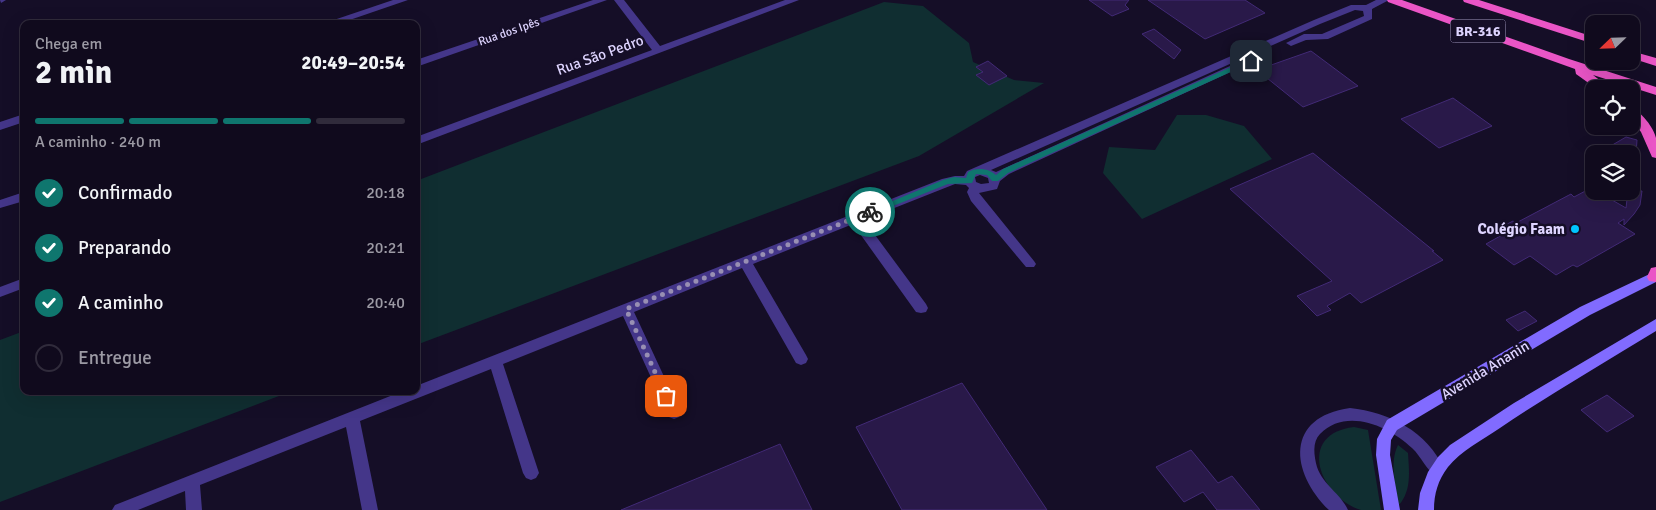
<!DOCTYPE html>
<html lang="pt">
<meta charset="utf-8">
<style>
:root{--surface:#100a1d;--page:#1e182a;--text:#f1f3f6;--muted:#9c9aa4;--line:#302b3b;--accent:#0f766e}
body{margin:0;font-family:Signika,sans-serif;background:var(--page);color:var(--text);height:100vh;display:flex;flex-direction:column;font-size:19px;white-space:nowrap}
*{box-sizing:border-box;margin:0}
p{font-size:16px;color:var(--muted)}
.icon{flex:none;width:28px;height:28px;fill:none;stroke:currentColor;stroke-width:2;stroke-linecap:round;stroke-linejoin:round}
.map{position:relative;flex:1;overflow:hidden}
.sheet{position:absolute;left:20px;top:20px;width:400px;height:375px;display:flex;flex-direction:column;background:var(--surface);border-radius:10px;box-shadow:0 5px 20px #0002,0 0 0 1px var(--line)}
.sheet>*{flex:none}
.needle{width:32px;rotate:247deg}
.tools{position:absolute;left:1585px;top:15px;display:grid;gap:10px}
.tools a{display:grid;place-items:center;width:55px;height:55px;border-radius:10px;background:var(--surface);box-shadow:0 5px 20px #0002,0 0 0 1px var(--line);font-size:25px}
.pin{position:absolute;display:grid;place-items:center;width:42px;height:42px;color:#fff;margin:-21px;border-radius:10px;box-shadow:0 2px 8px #0006}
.courier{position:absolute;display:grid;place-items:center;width:50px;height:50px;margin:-25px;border:4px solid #0f766e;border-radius:50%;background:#fff;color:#222;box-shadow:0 1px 6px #0007}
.head em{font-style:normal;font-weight:700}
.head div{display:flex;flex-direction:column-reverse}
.head{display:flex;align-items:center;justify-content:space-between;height:85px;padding:0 15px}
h1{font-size:32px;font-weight:700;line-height:38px}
.bar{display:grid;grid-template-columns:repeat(4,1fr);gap:8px 5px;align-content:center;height:60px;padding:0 15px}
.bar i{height:6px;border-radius:4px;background:var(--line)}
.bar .selected{background:var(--accent)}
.bar p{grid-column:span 4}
ol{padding:0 15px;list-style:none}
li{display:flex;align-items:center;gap:15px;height:55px}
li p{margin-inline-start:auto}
li .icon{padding:5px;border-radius:50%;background:var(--accent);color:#fff;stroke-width:4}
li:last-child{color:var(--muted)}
li i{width:28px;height:28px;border:2px solid var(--line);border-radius:50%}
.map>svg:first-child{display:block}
.green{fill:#102e31}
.building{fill:#291949;stroke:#422a76}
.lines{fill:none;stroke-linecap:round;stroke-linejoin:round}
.minor{fill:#443689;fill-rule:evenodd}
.secondary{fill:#816bff;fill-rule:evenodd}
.trunk{fill:#ea55c6;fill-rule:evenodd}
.route{fill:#0f766e}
.done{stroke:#988fb3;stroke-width:5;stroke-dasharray:0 9}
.poi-dot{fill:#00c5ff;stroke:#150e27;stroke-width:2}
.labels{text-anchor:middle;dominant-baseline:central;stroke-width:5;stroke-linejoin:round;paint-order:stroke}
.far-street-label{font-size:12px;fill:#ded4ff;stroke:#150e27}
.shield{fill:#150e27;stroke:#a299be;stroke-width:1}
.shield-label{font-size:14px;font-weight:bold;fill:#ded4ff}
.street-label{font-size:15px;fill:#ded4ff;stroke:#150e27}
.poi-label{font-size:15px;font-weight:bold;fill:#ded4ff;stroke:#150e27;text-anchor:end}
</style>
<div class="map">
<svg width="1656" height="510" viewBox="0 0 1656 510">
<rect width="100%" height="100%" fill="#150e27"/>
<!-- green -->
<g class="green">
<polygon points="884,2 923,6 969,43 973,62 1014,80 1044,83 919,156 416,345 416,181"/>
<polygon points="1177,115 1206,115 1244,126 1272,159 1142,219 1103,173 1109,147 1155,150"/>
<polygon points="24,331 24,391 292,391 0,502 0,340"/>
<path d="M1354,427L1368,430L1381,510C1375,510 1367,510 1361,510C1320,498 1295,434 1354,427Z"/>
<path d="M1398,445L1408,453C1409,471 1412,490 1399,505C1396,486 1389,463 1398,445Z"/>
</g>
<!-- building -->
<g class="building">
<polygon points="1089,0 1129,0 1125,5 1129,9 1112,16"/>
<polygon points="1148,0 1245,0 1265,13 1205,39"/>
<polygon points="1154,29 1181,50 1174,59 1142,34"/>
<polygon points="1311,51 1358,86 1303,107 1257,70"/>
<polygon points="988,61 1007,76 989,85 976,75 983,72 976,67"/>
<polygon points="1453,98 1492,126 1439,148 1401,119"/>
<polygon points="1626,137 1637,140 1636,154 1597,154"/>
<polygon points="1313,153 1434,251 1432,251 1443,260 1361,303 1350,293 1327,306 1331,310 1317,316 1297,296 1332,281 1230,189"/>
<polygon points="1591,188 1626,208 1628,191 1642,191 1640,205 1634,214 1624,225 1624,219 1618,223 1635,234 1577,267 1573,265 1556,275 1530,256 1514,265 1486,244 1502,235 1496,230 1513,221 1516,223 1571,194 1574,197"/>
<polygon points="1525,311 1537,321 1518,331 1506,320"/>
<polygon points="962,383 1047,510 902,510 856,427"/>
<polygon points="1607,395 1634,416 1607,432 1581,410"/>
<polygon points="780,444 812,510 621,510"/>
<polygon points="1191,450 1218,483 1232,476 1260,510 1217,510 1203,492 1184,502 1156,467"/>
</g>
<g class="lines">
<!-- minor -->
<g class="minor">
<polygon points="0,0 6,0 1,3"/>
<polygon points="393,0 408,0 338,24 322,24"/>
<polygon points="593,0 607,0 416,67 416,60"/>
<polygon points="614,0 624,0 660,46 785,0 799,0 416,145 416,137 652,50"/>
<path d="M1376,0H1389L1372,9V19L1328,39L1306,40L1291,46L1286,43L1304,34H1322L1364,16L1363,11L1355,10L1320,24L991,170L996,172L1230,66H1238L1239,68L1009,174L1000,181L997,189L979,193L1034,261L1036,264L1034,267H1026L971,201L967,192L969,188L966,185L955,184L864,220L926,304L928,308L926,312L921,313L916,312L853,224L753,264L806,355L808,359L806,363L801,365L796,363L742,268L634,312L681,413L679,417L674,419L669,417L623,316L503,364L539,473L536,478L531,480L526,478L523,473L491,369L360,421L378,510H362L346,427L200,485L202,510H186L185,491L138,510H112L115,505L403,391H416V386L942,179L955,176H964L967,171L1314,20L1351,5H1366ZM980,175L988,178L989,183L981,184L976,182L975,177Z"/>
<polygon points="24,114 24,122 0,130 0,122"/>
<polygon points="24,192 24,201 0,208 0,200"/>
<polygon points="24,278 24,288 0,297 0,287"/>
<path d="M1350,408C1389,412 1428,432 1444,469L1442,474L1437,476C1427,472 1421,456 1412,448C1389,426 1346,407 1320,434C1312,442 1314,456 1317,467C1323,485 1341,494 1348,510H1329C1290,472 1285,417 1350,408Z"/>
</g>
<!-- secondary -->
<g class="secondary">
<polygon points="1656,271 1656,282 1590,315 1397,430 1391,440 1390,455 1400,510 1384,510 1376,455 1377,439 1387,420 1580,307"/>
<path d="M1656,319V331C1604,363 1550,394 1500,428C1482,440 1461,451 1448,467C1438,480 1434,494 1434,510H1418L1420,493L1428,472L1438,457L1450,445L1514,403Z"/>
</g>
<!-- trunk -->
<g class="trunk">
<polygon points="1387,0 1402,0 1569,59 1656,87 1656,95 1593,75 1611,89 1597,89 1576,74 1575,69 1388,2"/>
<polygon points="1463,0 1479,0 1594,37 1594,44 1464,2"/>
<polygon points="1631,51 1656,58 1656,66 1631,58"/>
<path d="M1631,108C1641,111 1654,128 1656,138C1656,144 1656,152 1656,158L1652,157L1641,132L1631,119Z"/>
<polygon points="1656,267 1656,282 1649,281 1647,277 1651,268"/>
</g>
</g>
<!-- route -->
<path class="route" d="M1249,59L1255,61L1008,173L998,181H992L987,175L976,174L972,183L948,184L873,214L870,215L866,212L943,180L954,177L966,178L968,172C976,167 989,168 996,175L1003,169Z"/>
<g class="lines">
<!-- done -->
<polyline class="done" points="666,396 626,309 870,212"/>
</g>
<!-- markers -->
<circle class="poi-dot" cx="1575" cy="229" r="5"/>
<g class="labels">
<!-- far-street labels -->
<g class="far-street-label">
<text transform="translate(509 32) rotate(-19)">Rua dos Ipês</text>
</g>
<!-- shield labels -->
<rect class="shield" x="1450.5" y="19.5" width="55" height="23" rx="4"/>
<g class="shield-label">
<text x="1478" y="31">BR-316</text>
</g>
<!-- street labels -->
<g class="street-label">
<text transform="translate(600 55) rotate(-20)">Rua São Pedro</text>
<text transform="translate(1485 370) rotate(-31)">Avenida Ananin</text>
</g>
<!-- poi labels -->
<g class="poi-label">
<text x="1565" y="229">Colégio Faam</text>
</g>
</g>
</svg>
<div class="tools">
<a><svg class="needle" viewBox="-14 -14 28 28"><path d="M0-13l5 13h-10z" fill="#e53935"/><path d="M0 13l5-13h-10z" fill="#9c9aa4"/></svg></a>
<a><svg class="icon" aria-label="locate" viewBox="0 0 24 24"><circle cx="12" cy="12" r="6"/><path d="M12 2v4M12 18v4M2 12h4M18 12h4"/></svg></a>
<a><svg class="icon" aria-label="layers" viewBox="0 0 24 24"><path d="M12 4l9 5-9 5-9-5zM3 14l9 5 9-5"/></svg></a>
</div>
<div class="pin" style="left:666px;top:396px;background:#ea580c"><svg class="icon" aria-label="bag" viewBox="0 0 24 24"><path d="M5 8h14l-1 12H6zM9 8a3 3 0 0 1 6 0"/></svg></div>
<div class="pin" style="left:1251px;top:61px;background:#1f2937"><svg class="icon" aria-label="home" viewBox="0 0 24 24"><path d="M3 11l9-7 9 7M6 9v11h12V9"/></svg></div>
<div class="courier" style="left:870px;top:212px"><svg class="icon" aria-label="bike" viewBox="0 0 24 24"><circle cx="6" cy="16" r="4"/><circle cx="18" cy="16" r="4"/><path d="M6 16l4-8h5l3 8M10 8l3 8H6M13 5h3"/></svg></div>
<section class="sheet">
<div class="head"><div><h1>2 min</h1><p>Chega em</p></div><em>20:49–20:54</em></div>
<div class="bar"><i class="selected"></i><i class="selected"></i><i class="selected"></i><i></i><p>A caminho · 240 m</p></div>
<ol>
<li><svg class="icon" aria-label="check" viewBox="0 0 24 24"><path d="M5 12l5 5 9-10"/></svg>Confirmado<p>20:18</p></li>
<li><svg class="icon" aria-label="check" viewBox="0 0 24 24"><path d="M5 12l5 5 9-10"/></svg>Preparando<p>20:21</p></li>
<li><svg class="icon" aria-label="check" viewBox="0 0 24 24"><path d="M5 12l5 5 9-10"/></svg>A caminho<p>20:40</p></li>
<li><i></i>Entregue</li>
</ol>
</section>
</div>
